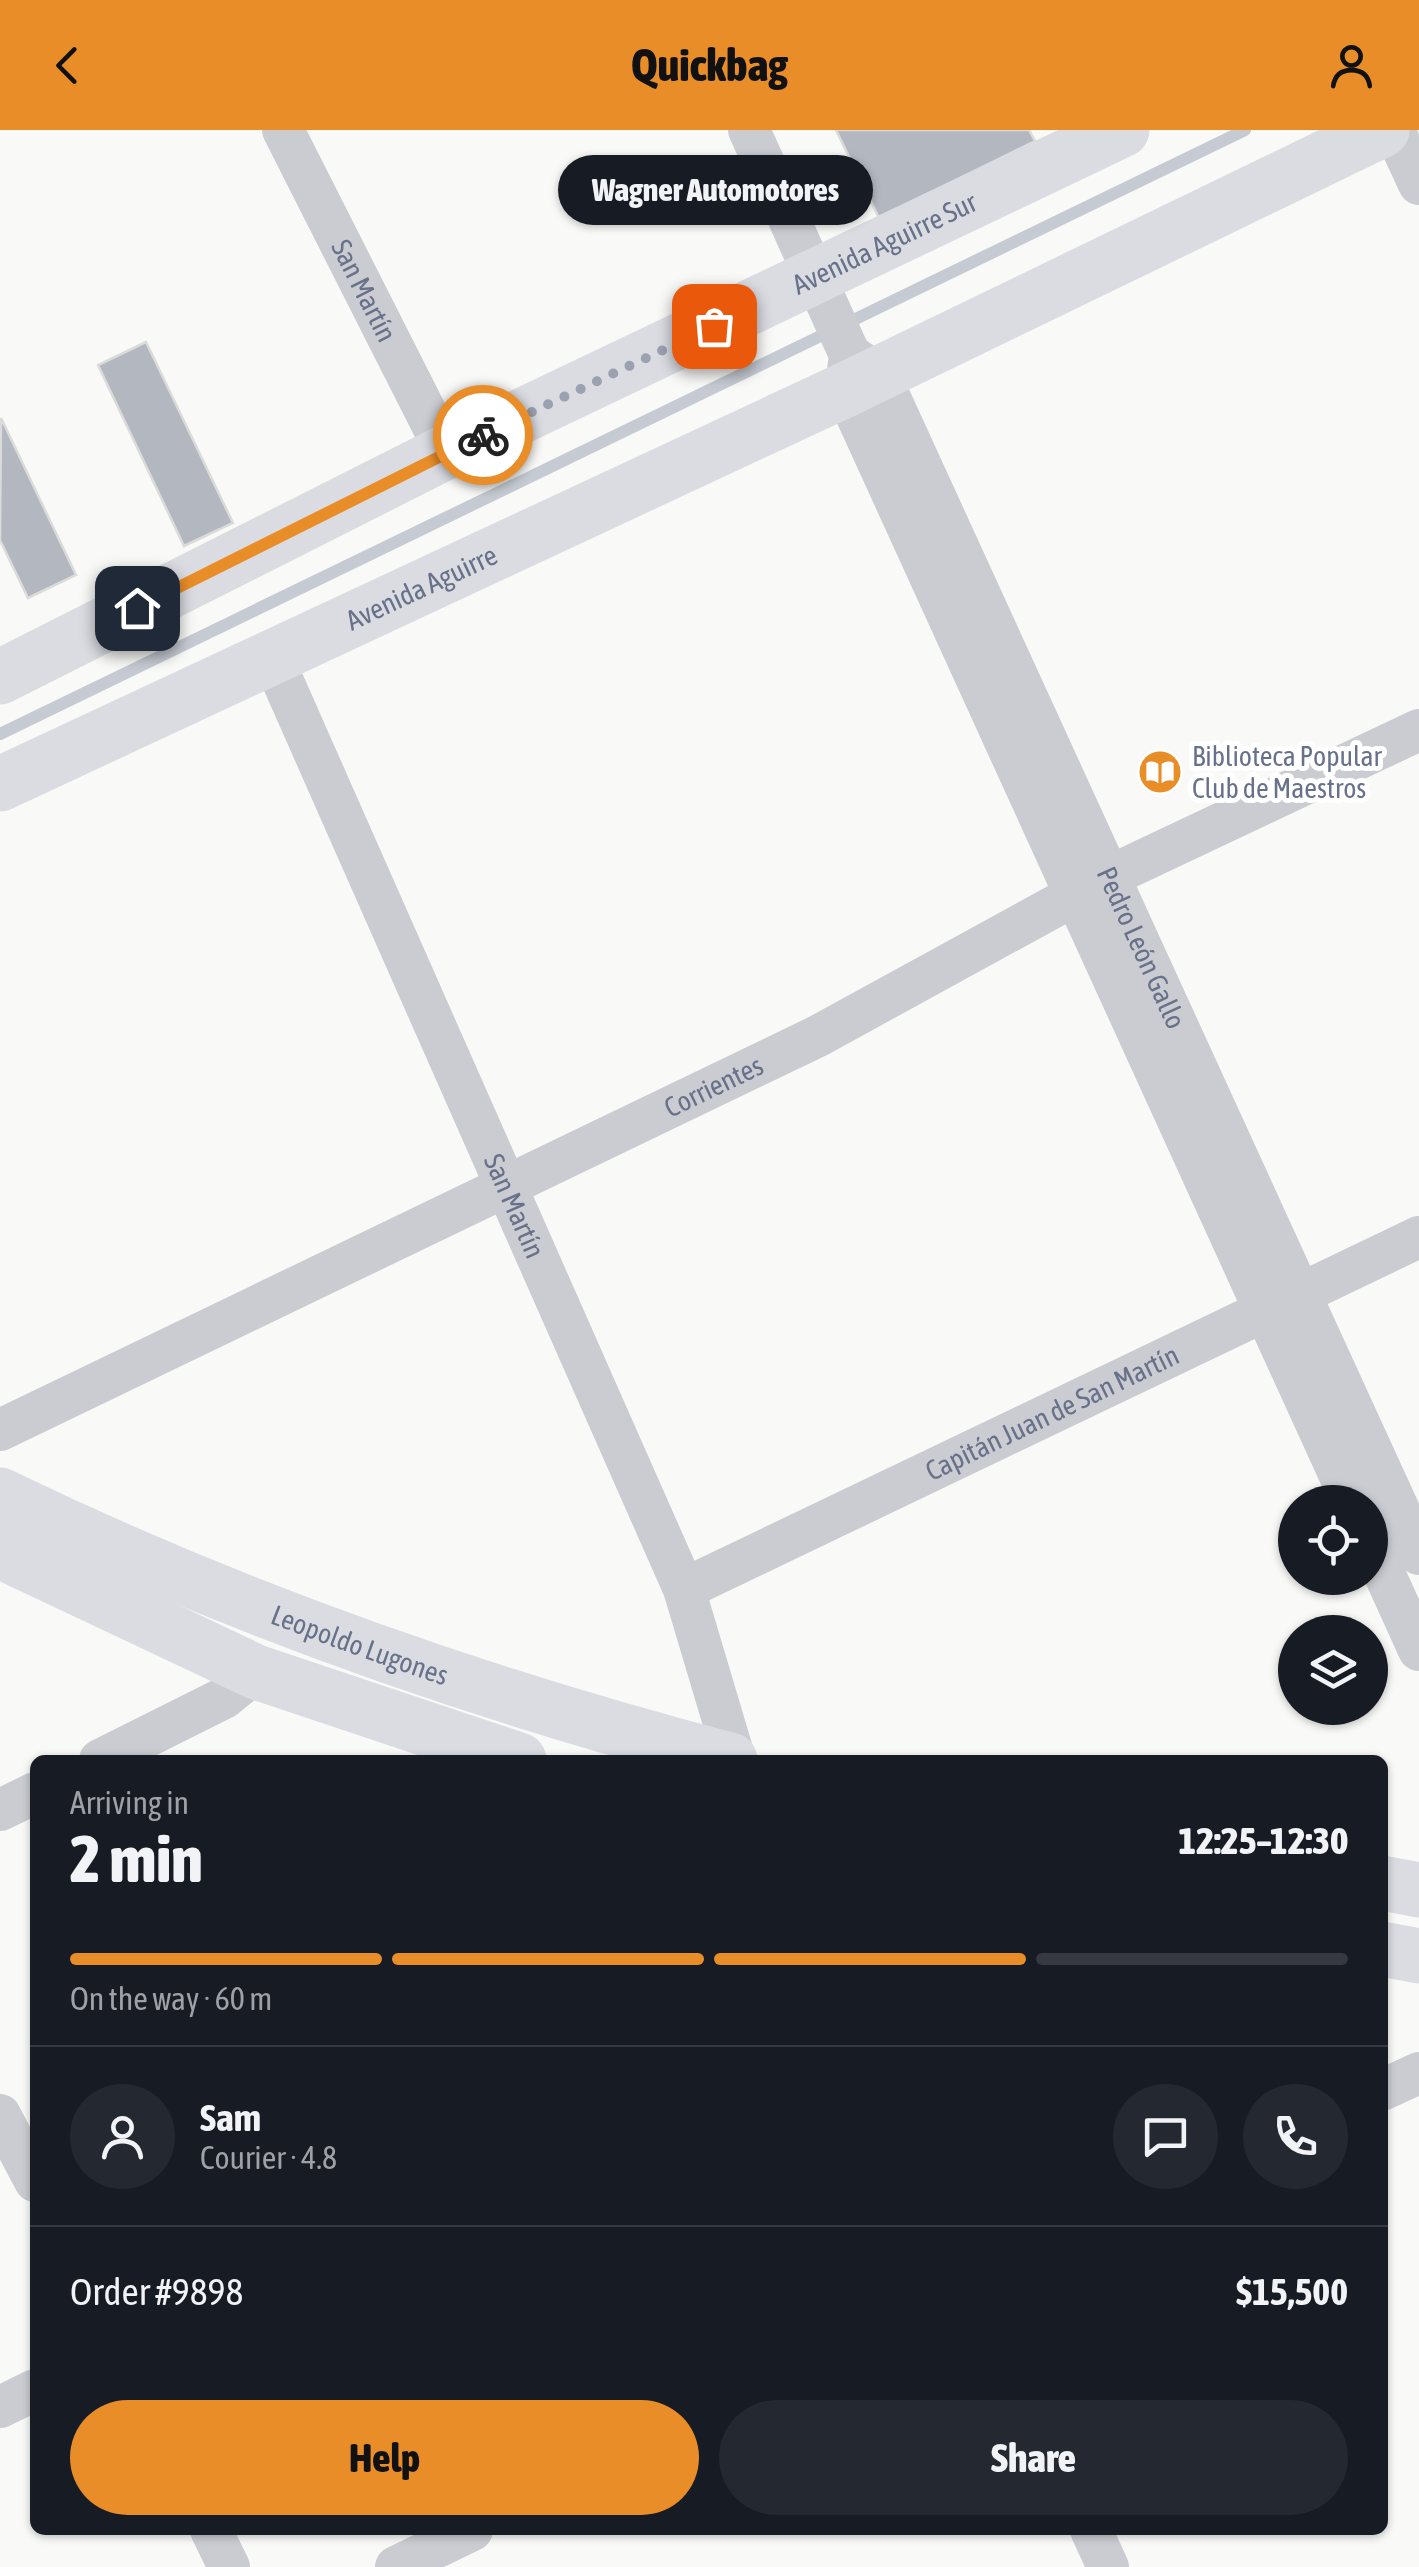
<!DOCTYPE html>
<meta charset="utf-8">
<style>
:root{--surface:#171b24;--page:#242831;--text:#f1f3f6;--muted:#9ea1a6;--line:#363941;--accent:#e98d28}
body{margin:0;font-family:"Asap Condensed",sans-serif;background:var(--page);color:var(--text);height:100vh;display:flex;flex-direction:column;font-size:38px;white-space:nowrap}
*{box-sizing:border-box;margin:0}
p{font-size:32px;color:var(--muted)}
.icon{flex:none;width:55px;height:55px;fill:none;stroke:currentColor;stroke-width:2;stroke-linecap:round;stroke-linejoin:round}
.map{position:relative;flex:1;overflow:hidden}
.sheet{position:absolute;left:30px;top:1625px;width:1358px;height:780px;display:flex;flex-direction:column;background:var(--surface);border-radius:15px;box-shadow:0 2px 8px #0004}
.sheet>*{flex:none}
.buttons{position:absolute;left:1278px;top:1355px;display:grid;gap:20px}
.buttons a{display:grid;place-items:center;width:110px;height:110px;border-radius:50%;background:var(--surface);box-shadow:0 2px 8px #0004;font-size:50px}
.pin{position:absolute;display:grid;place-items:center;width:85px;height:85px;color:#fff;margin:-42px;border-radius:20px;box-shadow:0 5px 15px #0006}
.courier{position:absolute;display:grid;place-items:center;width:100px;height:100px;margin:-50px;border:8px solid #e98d28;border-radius:50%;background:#fff;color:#222;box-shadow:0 2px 12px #0007}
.bubble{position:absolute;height:70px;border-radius:35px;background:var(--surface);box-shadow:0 2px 8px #0004;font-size:32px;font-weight:800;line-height:70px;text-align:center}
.headline em{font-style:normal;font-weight:800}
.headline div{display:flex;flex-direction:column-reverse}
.headline{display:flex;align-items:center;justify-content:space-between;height:170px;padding:0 40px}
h1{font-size:65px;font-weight:800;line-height:75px}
.bar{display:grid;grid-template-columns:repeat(4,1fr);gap:15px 10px;align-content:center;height:120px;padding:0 40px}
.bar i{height:12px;border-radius:8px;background:var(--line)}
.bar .current{background:var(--accent)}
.bar p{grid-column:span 4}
.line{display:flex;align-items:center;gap:25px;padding:0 40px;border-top:2px solid var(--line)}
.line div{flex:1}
.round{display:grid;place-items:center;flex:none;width:105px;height:105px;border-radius:52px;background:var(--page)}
.cta{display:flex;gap:20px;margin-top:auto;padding:20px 40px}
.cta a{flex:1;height:115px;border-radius:60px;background:var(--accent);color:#111;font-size:40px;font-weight:800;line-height:115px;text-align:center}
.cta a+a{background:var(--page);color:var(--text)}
header{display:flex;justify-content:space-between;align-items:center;height:130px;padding:0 40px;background:var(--accent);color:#111;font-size:45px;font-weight:800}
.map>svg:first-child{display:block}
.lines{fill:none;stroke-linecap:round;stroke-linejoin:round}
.stream{stroke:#c6cbd3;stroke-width:12}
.building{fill:#b2b7c0;stroke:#dbdcda;stroke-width:2.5}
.minor{stroke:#caccd1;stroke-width:42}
.secondary{stroke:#dadce2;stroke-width:55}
.done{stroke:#9ba1b0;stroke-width:10;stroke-dasharray:0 18}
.route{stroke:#e98d28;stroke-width:12}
.labels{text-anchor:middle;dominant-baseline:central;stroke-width:10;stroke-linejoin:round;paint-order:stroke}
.street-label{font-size:28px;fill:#68718a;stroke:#fff}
.poi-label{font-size:28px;fill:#68718a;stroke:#fff;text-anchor:start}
</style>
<header><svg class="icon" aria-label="back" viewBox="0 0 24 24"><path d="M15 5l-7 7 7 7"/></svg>Quickbag<svg class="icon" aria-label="person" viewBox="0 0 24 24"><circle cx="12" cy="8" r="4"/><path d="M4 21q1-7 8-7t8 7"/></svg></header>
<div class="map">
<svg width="1419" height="2437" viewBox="0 0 1419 2437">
<rect width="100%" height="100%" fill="#f9faf8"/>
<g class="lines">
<!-- stream -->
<polyline class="stream" points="0,604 1245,0"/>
</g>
<!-- building -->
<g class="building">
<polygon points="836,0 1029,0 1035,11 879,88"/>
<polygon points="146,212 233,393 184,416 98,235"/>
<polygon points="1,288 76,445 28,468 0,410"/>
</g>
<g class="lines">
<!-- minor -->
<g class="minor">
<path id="s1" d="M283,0L446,322"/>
<path id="s2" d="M749,0L850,225L879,244L1419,1424"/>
<polyline points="1394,0 1419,54"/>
<polyline points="849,233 845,260 1352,1372"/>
<path id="s3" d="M273,529L684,1459L735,1630"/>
<path id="s4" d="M0,1300L818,906L1110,746L1419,600"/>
<polyline points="1370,1412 1419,1520"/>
<path id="s5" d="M684,1459L1419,1107"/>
<polyline points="100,1630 224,1568 256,1542"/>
<polyline points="0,1680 35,1663"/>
<polyline points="1382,1960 1419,1943"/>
<polyline points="0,1985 35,2051"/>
<polyline points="0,2277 35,2260"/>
<polyline points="211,2400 229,2437"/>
<polyline points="1091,2400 1108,2437"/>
<polyline points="396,2437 472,2400"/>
</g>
<!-- secondary -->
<g class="secondary">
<path id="s6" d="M0,547L446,322L1122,0"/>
<path id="s7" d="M0,654L845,260L1382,0"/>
<path id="s8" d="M0,1365C235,1479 478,1564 730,1630"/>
<polyline points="0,1421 256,1542 519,1630"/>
<polyline points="1382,1753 1419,1760"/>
<polyline points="1382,1819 1419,1826"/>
</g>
</g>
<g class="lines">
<!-- done -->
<polyline class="done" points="483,305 714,196"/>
<!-- route -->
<polyline class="route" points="137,478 483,305"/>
</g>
<!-- icons -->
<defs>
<symbol id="library-disc" viewBox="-11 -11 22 22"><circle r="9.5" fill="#e98d28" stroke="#fff"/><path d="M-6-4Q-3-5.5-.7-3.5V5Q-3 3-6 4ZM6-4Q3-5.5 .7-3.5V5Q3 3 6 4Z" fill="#fff"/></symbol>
</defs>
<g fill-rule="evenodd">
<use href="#library-disc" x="1135" y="617" width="50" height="50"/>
</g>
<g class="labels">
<!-- street labels -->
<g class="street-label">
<text stroke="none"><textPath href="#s6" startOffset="985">Avenida Aguirre Sur</textPath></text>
<text stroke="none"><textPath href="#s1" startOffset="180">San Martín</textPath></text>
<text stroke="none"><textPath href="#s7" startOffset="465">Avenida Aguirre</textPath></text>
<text stroke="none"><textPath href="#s2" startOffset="912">Pedro León Gallo</textPath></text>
<text stroke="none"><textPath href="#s4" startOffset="792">Corrientes</textPath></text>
<text stroke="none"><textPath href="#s3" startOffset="598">San Martín</textPath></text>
<text stroke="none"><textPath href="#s5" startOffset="408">Capitán Juan de San Martín</textPath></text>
<text stroke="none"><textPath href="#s8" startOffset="390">Leopoldo Lugones</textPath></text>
</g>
<!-- poi labels -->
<g class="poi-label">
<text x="1192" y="626">Biblioteca Popular<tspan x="1192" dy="32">Club de Maestros</tspan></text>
</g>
</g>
</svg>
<div class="buttons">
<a><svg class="icon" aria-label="locate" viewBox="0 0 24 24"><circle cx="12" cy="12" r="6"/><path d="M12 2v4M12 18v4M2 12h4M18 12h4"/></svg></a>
<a><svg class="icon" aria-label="layers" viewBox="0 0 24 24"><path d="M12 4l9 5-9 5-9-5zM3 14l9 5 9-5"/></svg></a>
</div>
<div class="pin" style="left:714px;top:196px;background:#ea580c"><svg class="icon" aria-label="bag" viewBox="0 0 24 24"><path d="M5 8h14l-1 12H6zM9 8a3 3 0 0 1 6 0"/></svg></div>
<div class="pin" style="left:137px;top:478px;background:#1f2937"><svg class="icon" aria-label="home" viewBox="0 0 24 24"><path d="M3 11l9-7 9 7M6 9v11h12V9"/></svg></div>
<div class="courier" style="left:483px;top:305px"><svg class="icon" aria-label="bike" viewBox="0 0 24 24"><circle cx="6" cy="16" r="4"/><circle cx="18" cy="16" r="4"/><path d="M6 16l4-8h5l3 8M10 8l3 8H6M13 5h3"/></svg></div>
<div class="bubble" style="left:558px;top:25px;width:315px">Wagner Automotores</div>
<section class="sheet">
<div class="headline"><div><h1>2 min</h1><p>Arriving in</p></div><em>12:25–12:30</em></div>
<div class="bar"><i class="current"></i><i class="current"></i><i class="current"></i><i></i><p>On the way · 60 m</p></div>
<div class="line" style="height:180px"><a class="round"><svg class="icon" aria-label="person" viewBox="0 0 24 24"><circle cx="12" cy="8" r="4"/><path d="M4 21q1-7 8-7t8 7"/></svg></a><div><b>Sam</b><p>Courier · 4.8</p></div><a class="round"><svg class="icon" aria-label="chat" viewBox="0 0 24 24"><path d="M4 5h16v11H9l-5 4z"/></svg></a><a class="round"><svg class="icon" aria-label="phone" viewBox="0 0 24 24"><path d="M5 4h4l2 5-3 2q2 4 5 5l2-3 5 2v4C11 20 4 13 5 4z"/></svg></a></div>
<div class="line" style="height:130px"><div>Order #9898</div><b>$15,500</b></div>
<div class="cta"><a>Help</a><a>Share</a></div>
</section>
</div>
